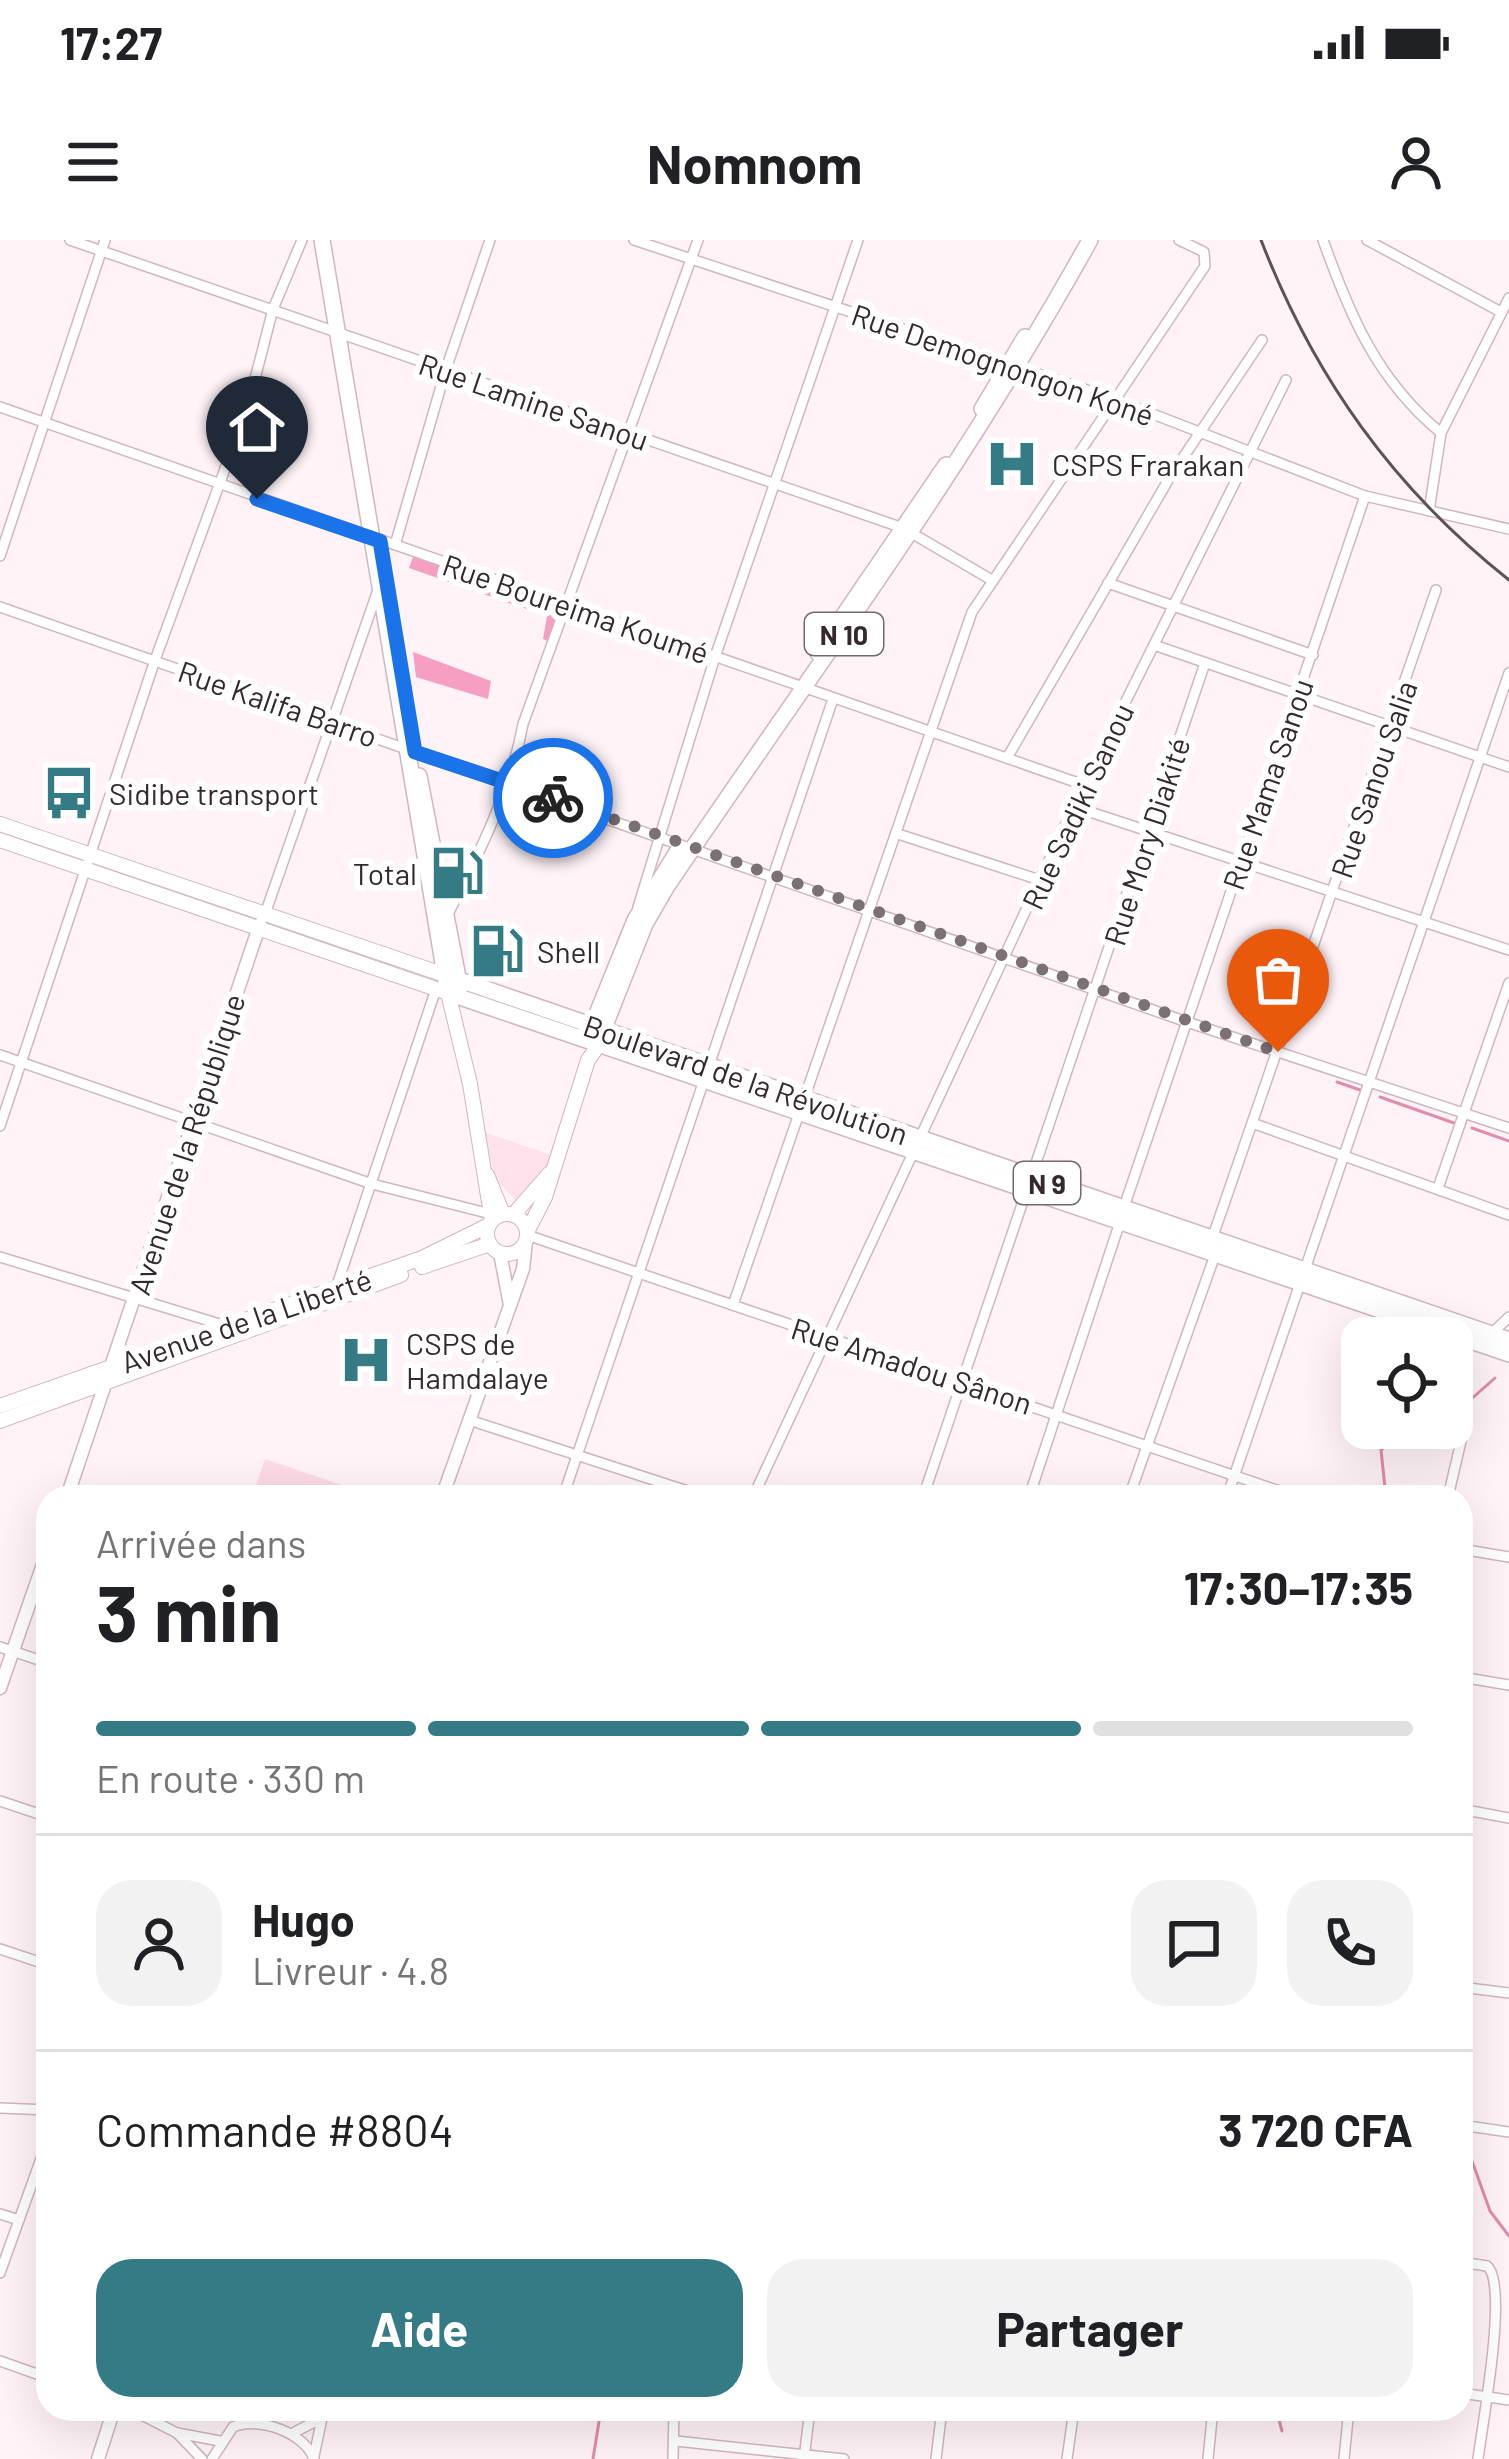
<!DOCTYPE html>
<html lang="fr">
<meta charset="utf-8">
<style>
:root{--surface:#fff;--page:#f2f2f2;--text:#202124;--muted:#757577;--line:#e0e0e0;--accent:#347b85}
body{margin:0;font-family:Barlow,sans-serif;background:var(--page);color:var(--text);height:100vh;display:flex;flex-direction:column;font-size:45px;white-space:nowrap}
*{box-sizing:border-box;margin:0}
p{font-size:39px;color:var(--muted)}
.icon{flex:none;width:66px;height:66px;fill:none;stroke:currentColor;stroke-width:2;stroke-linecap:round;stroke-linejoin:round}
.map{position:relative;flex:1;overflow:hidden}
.drawer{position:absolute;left:36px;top:1245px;width:1437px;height:936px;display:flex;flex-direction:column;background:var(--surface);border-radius:36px;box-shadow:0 12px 48px #0002}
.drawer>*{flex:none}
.tools{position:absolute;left:1341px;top:1077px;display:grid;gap:24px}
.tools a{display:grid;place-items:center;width:132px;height:132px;border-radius:24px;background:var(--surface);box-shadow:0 12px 48px #0002;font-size:60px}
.pin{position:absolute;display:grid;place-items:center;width:102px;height:102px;color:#fff;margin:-123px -51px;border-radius:50% 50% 50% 0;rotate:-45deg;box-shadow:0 0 12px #0007}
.pin .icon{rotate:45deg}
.courier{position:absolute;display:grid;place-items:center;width:120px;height:120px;margin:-60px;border:9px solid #1a73e8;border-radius:50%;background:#fff;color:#222;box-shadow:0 3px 15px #0007}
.head em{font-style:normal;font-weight:700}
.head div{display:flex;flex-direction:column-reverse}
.head{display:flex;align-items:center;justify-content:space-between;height:204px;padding:0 60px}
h1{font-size:78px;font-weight:700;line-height:90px}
.bar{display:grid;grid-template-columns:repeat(4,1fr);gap:18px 12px;align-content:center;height:144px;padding:0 60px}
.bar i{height:15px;border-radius:9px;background:var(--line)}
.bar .selected{background:var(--accent)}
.bar p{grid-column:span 4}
.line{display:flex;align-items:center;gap:30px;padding:0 60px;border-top:3px solid var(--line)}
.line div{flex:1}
.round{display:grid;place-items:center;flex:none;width:126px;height:126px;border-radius:36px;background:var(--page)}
.cta{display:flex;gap:24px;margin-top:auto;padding:24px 60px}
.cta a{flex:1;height:138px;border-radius:36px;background:var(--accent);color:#fff;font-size:48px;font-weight:700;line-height:138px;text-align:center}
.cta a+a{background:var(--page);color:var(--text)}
.status{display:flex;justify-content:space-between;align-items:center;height:84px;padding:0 60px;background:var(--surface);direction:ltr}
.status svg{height:33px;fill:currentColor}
header{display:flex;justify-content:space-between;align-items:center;height:156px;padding:0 60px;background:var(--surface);font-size:54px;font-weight:700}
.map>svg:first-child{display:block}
.built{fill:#fee1eb}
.green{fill:#fddae6}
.forest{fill:#f69fc2}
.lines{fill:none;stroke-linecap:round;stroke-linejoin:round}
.stream{stroke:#e18cae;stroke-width:3}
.minor-casing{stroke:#d1b6bf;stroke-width:12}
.tertiary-casing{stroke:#d1b6bf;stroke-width:15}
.secondary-casing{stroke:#d1b6bf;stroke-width:16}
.primary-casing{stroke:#d1b6bf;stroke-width:18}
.minor{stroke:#fff;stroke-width:9}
.tertiary{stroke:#fff;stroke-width:12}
.secondary{stroke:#fff;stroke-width:14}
.primary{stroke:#fff;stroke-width:15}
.rail{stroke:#5e5256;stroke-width:3}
.done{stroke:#7b7074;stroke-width:12;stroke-dasharray:0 21.6}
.route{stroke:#1a73e8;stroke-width:15}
.labels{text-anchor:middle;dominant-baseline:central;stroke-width:12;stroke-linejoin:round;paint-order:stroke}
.shield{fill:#fff;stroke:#71696c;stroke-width:3}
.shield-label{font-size:27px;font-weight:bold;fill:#34292d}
.street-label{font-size:30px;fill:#34292d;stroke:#fff}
.poi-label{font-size:30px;fill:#34292d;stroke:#fff;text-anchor:start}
</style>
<div class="status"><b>17:27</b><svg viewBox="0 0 49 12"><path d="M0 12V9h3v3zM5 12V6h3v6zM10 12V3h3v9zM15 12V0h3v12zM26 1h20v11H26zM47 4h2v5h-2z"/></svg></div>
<header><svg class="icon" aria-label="menu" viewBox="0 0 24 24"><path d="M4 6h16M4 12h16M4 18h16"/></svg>Nomnom<svg class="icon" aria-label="person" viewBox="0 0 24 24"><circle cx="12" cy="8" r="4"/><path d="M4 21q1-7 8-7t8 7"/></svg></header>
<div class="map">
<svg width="1509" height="2219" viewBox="0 0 1509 2219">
<rect width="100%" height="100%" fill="#fff3f7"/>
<!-- built -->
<polygon class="built" points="484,892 554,916 546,932 516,960 496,940"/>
<!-- green -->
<polygon class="green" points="265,1219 365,1253 363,1257 252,1257"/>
<!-- forest -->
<g class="forest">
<polygon points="414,314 566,368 552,403 543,399 547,376 409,328"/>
<polygon points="413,412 491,441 488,459 416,437"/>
</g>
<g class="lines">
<!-- stream -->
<g class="stream">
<polyline points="1337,842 1363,851"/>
<polyline points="1380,857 1454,883"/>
<polyline points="1472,888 1509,901"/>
<polyline points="1452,1176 1495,1138"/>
<polyline points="1386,1257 1381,1210 1406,1188"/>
<polyline points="1463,1896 1490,1971 1509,1996"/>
<polyline points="1276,2169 1282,2191"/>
<polyline points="593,2219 601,2169"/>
</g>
<defs>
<g id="minor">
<polyline points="70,0 903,288 990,339"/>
<polyline points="634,0 1114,159 1365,256 1509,289"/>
<path d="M1323,0C1350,76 1377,140 1441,193"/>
<polyline points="1367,0 1501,72"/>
<polyline points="0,167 1084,545"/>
<polyline points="1429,271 1441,193 1509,58"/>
<polyline points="395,305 446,129 490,0"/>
<polyline points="0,316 105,0"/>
<polyline points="1108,343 1313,415"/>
<polyline points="0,367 1187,782 1509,888"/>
<polyline points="1154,405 1509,527"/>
<polyline points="1007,518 1170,237 1262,100"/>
<polyline points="1075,567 1509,710"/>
<polyline points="898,594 1043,641"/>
<polyline points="638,667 715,417 858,0"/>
<polyline points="265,674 378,350"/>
<path d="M448,674C479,614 511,550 523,484L698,0"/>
<polyline points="0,815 372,944 487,973"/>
<polyline points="1255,884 1509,975"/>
<polyline points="0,886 155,420 248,166 273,69 302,0"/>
<polyline points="1438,948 1509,743"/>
<polyline points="1123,970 1365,256"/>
<polyline points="527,995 1297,1257"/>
<polyline points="1212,999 1436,350"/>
<polyline points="0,1017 226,1086"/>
<polyline points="336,1048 436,749"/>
<polyline points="733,1065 972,372 1205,26 1204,12 1179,0"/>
<polyline points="1492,1093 1509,1077"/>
<polyline points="469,1180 706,1257"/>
<polyline points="563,1257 833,459"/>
<polyline points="753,1257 1084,545 1286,140"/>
<polyline points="923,1257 1205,423"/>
<polyline points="1029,1257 1120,982"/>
<polyline points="1129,1257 1215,1015"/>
<polyline points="1227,1257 1509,433"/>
<polyline points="1448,1257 1462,1197"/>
<polyline points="1461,1309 1509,1317"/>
<polyline points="0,1407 48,1423"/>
<polyline points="1461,1437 1509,1445"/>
<polyline points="0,1561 48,1577"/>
<polyline points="1461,1569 1509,1578"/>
<polyline points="0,1709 48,1725"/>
<polyline points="1461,1747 1509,1753"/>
<polyline points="0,1868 48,1870"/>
<polyline points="1461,1885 1509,1892"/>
<polyline points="0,1974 19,1980"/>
<path d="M1461,2022L1487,2026C1509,2043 1482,2186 1478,2219"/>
<polyline points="0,2033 48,1899"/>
<polyline points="0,2121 48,2138"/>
<polyline points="1461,2153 1509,2160"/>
<polyline points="130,2169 177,2193 202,2219"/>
<polyline points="177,2193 220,2201"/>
<polyline points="291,2194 320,2179"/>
<polyline points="676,2201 844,2219"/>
<polyline points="314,2216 324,2169"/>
<path d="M212,2219L233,2187C259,2176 305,2193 314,2219"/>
<polyline points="673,2219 674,2169"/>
<polyline points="804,2219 810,2169"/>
<polyline points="936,2219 942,2169"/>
<polyline points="1067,2219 1074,2169"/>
<polyline points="1208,2219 1213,2169"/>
<polyline points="1344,2219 1349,2169"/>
</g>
<g id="tertiary">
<polyline points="500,1013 510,1065"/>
<polyline points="67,1257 260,684"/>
<polyline points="442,1257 523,1029 526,1001"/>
<polyline points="0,1448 48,1310"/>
<polyline points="98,2219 114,2169"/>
</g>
<g id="secondary">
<polyline points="0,584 445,735"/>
<polyline points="0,600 448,753 470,844 492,981"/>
<polyline points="487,935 503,974"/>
<circle cx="507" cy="994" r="20"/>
<polyline points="513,975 550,933"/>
<polyline points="527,992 545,957 588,820 598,806"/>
<polyline points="422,1027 490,1004"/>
<polyline points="0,1166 422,1018 489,985"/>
<polyline points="0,1181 401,1035"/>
</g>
<g id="primary">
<polyline points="322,0 448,753 1509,1114"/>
<polyline points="982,169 1025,97"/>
<polyline points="818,413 946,225"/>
<polyline points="419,536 460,748"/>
<polyline points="445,735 1509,1100"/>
<polyline points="590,791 635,680 679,609"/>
<path d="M600,798L645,684L667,646C814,429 962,231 1090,0"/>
</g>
</defs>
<!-- minor casing -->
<use href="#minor" class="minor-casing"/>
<!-- tertiary casing -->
<use href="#tertiary" class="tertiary-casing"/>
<!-- secondary casing -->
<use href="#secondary" class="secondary-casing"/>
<!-- primary casing -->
<use href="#primary" class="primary-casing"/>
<!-- minor -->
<use href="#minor" class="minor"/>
<!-- tertiary -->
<use href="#tertiary" class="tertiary"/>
<!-- secondary -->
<use href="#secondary" class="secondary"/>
<!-- primary -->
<use href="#primary" class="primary"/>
<!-- rail -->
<path class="rail" d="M1261,0C1314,137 1393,248 1509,340"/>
</g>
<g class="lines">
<!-- done -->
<polyline class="done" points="553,558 1278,812"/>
<!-- route -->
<polyline class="route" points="257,259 380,301 415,512 553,558"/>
</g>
<!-- icons -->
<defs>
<symbol id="hospital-bare" viewBox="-9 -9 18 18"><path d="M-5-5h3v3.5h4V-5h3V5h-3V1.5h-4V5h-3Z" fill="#347b85" stroke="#fff" stroke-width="2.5" paint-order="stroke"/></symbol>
<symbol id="bus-bare" viewBox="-9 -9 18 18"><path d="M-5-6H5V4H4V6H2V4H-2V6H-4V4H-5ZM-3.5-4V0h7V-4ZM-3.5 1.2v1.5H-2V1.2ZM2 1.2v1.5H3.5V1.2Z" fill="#347b85" stroke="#fff" stroke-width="2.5" paint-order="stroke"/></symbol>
<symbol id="fuel-bare" viewBox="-9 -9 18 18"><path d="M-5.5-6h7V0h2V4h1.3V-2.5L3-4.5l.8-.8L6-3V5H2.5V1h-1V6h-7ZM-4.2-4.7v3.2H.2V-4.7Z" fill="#347b85" stroke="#fff" stroke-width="2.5" paint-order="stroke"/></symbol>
</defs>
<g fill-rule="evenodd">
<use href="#hospital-bare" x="974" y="186" width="76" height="76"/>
<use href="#bus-bare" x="31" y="515" width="76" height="76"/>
<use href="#fuel-bare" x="419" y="595" width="76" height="76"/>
<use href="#fuel-bare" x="459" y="673" width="76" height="76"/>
<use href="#hospital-bare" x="328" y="1082" width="76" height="76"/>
</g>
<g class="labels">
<!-- shield labels -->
<g class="shield">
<rect x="805" y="373" width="78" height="42" rx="9"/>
<rect x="1014" y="922" width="66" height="42" rx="9"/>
</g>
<g class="shield-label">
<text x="844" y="394">N 10</text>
<text x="1047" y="943">N 9</text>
</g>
<!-- street labels -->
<g class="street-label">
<text transform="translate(1003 124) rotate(19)">Rue Demognongon Koné</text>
<text transform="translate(534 161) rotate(19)">Rue Lamine Sanou</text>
<text transform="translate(576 368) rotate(19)">Rue Boureima Koumé</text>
<text transform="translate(278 463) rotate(19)">Rue Kalifa Barro</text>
<text transform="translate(1373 539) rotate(-71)">Rue Sanou Salia</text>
<text transform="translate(1267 544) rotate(-71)">Rue Mama Sanou</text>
<text transform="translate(1077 566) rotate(-65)">Rue Sadiki Sanou</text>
<text transform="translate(1146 601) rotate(-72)">Rue Mory Diakité</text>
<text transform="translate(746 839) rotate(19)">Boulevard de la Révolution</text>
<text transform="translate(186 904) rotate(-72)">Avenue de la République</text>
<text transform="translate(246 1080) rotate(-19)">Avenue de la Liberté</text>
<text transform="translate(912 1125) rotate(18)">Rue Amadou Sânon</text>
</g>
<!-- poi labels -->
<g class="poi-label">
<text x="1052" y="224">CSPS Frarakan</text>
<text x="109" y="553">Sidibe transport</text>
<text x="417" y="633" text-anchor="end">Total</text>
<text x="537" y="711">Shell</text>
<text x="406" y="1103">CSPS de<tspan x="406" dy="34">Hamdalaye</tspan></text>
</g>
</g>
</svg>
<div class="tools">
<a><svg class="icon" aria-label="locate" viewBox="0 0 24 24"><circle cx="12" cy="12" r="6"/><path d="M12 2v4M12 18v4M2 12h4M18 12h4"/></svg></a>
</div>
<div class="pin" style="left:1278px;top:812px;background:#ea580c"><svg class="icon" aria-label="bag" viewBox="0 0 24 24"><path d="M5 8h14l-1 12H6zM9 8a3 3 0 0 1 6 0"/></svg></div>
<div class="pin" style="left:257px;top:259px;background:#1f2937"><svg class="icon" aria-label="home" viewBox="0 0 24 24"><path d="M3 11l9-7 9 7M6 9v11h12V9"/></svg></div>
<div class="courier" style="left:553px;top:558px"><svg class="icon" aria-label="bike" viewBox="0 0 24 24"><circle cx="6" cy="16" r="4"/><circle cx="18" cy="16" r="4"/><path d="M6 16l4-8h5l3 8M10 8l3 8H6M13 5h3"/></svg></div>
<section class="drawer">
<div class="head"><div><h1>3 min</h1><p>Arrivée dans</p></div><em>17:30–17:35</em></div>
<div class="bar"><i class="selected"></i><i class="selected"></i><i class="selected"></i><i></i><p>En route · 330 m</p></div>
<div class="line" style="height:216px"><a class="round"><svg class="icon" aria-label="person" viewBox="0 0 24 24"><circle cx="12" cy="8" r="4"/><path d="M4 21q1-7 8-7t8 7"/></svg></a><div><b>Hugo</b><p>Livreur · 4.8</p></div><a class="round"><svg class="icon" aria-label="chat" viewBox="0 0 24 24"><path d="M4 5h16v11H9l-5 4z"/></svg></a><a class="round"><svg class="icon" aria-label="phone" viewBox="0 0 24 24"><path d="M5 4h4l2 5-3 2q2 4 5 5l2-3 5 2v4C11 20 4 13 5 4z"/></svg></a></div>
<div class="line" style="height:156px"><div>Commande #8804</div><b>3 720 CFA</b></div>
<div class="cta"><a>Aide</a><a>Partager</a></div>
</section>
</div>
